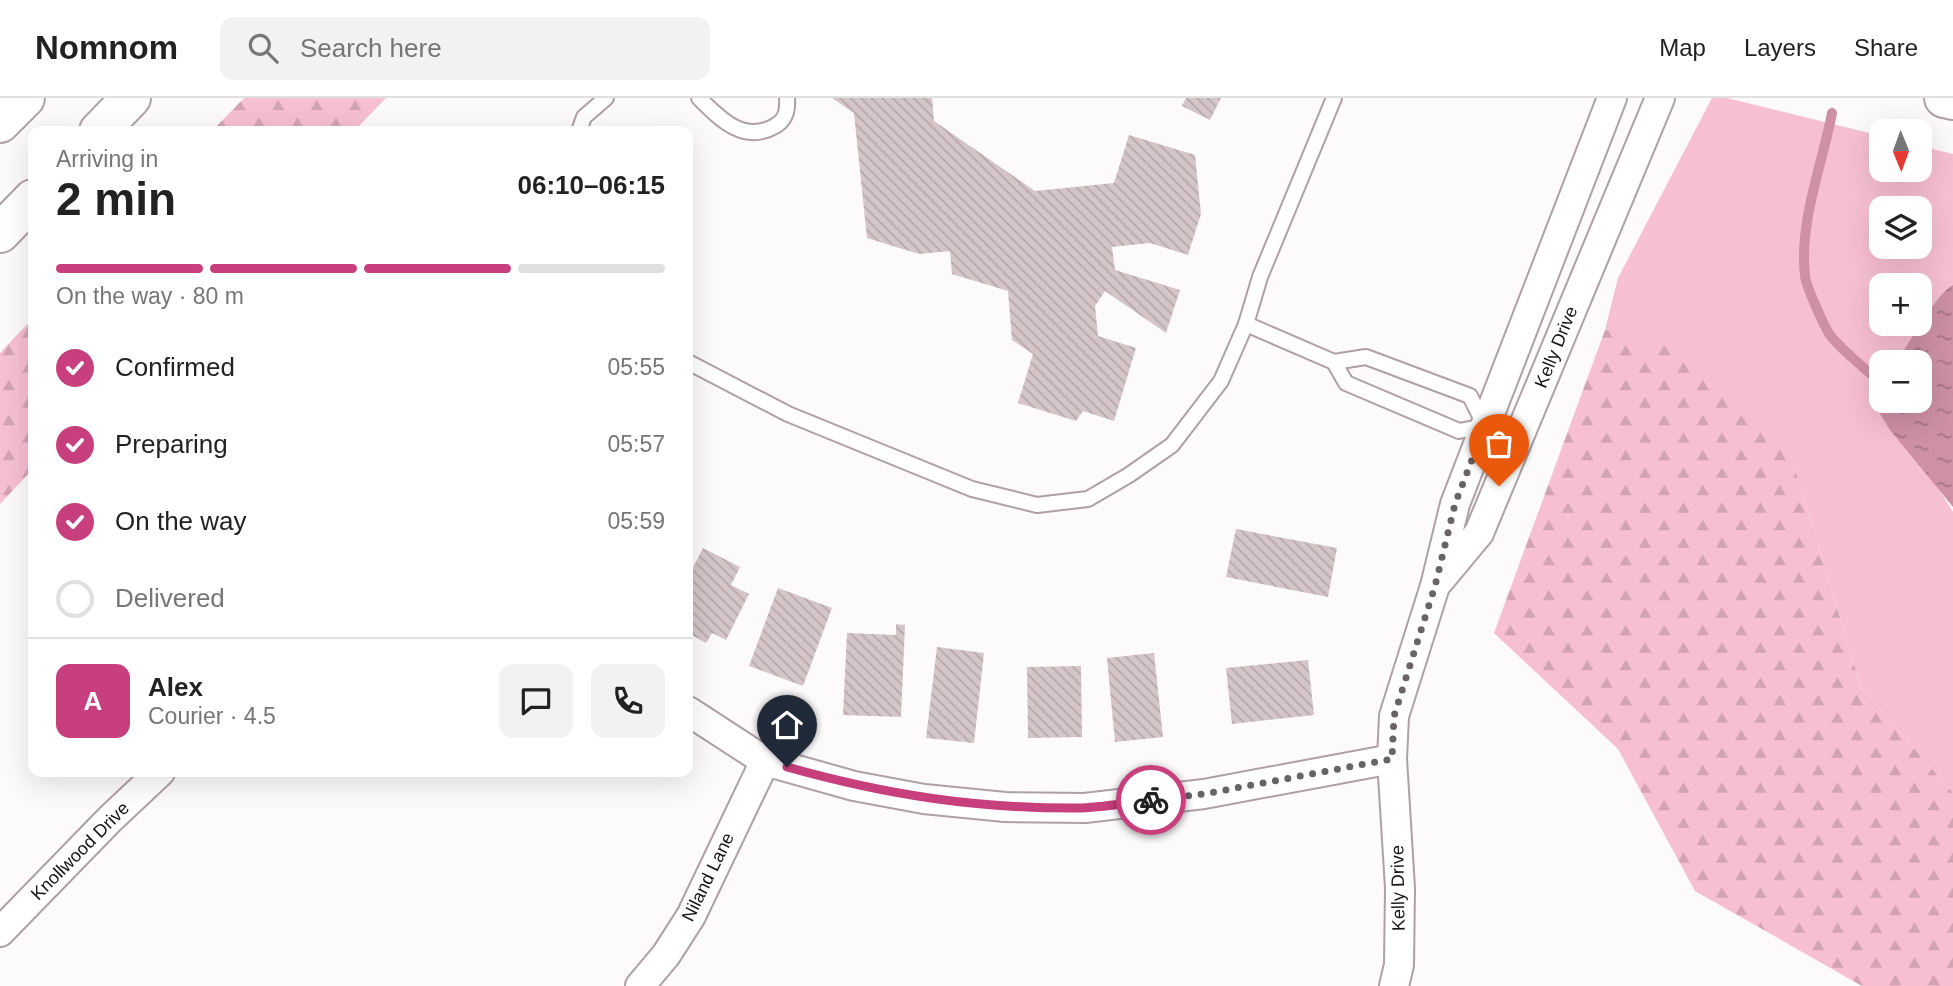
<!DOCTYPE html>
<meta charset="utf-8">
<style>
:root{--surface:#fff;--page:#f2f2f2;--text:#222;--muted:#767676;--line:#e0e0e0;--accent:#c73f7c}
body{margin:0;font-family:Arial,sans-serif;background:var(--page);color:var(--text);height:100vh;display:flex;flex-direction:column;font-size:26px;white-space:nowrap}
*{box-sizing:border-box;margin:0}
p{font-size:23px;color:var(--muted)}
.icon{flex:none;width:38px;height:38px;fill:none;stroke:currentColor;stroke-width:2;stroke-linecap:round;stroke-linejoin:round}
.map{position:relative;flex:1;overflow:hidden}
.drawer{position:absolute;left:28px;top:28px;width:665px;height:651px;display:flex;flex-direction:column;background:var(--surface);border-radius:14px;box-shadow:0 7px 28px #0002}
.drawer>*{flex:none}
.needle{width:46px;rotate:179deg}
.fabs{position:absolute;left:1869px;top:21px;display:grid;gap:14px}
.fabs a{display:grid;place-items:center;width:63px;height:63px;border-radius:14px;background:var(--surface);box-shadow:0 7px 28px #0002;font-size:35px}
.pin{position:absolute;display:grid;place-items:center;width:60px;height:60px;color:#fff;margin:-72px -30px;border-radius:50% 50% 50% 0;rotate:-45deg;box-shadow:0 0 7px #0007}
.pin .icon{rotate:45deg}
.courier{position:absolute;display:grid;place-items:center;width:70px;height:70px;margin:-35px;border:5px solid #c73f7c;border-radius:50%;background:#fff;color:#222;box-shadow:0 2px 9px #0007}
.headline em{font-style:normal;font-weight:700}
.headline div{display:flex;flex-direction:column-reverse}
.headline{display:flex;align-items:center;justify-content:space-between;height:119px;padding:0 28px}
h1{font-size:46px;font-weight:700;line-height:52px}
.bar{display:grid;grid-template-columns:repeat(4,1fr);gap:10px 7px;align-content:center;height:84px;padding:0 28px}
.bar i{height:9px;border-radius:5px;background:var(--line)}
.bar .on{background:var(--accent)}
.bar p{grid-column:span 4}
.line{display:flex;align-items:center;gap:18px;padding:0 28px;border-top:2px solid var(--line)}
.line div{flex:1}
.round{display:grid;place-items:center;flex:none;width:74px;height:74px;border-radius:14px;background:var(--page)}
ol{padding:0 28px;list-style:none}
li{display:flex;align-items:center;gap:21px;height:77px}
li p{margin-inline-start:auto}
li .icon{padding:7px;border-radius:50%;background:var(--accent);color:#fff;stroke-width:4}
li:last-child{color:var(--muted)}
li i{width:38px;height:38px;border:4px solid var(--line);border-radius:50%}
header{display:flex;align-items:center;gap:42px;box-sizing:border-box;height:98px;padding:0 35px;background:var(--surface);border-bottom:2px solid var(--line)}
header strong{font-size:33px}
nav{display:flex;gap:38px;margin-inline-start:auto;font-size:24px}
.search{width:490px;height:63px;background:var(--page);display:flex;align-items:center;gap:18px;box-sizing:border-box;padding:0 24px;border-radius:14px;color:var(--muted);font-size:26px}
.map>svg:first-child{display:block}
.green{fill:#f7bfd2;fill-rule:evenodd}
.forest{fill:url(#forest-firs)}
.water{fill:url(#water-ripples)}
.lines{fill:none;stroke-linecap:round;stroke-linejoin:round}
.stream{stroke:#cd90a5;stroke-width:10}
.building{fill:url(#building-back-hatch)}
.service-casing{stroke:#afa0a5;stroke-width:18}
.minor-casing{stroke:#afa0a5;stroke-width:32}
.primary-casing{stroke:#afa0a5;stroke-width:42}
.motorway-casing{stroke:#afa0a5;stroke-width:42}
.service{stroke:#fff;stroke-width:14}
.minor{stroke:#fff;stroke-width:28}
.primary{stroke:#fff;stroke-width:38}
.motorway{stroke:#fff;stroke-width:38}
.done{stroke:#686365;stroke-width:7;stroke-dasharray:0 12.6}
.route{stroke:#c73f7c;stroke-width:9}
.labels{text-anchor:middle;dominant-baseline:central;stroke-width:5;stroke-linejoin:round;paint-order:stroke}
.street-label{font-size:18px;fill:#181214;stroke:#fff}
</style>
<header>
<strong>Nomnom</strong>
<div class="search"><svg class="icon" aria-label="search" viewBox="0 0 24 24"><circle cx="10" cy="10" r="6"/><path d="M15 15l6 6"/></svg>Search here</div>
<nav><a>Map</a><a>Layers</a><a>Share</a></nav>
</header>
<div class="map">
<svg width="1953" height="888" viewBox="0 0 1953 888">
<defs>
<pattern id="forest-firs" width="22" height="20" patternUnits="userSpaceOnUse" patternTransform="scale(1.75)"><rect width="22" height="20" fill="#f7bfd2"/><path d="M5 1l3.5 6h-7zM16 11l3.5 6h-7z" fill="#d3a3b3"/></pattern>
<pattern id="water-ripples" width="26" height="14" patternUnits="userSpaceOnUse" patternTransform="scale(1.75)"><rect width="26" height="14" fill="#cd90a5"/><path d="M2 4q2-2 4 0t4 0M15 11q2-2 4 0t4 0" fill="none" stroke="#a57485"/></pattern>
<pattern id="building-back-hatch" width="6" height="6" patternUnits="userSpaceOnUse" patternTransform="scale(1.75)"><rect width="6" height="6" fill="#d4c5c9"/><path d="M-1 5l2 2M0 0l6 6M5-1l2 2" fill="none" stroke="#b5a8ac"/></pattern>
</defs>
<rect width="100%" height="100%" fill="#fdfafb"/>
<!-- green -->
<path class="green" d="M1712,0H1727L1881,38V72H1920V48L1953,56V195L1899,264H1881V303H1884L1953,414V695L1861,589L1790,354L1605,232L1618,180ZM1881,110H1920V149H1881ZM1881,187H1920V226H1881Z"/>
<!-- forest -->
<g class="forest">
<polygon points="244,0 386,0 354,33 212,33"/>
<polygon points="33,220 33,371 0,406 0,255"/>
<polygon points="1605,232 1686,251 1790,354 1861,589 1953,695 1953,888 1862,888 1695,793 1618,651 1494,535"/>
</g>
<!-- water -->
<path class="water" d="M1953,187V409L1890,332L1880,316L1877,292L1881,281V303H1920V264H1896C1908,248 1938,193 1953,187Z"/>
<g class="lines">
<!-- stream -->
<path class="stream" d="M1832,15C1822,68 1799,123 1805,178C1806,188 1824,228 1830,237C1838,248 1870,276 1881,284"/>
</g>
<!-- building -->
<g class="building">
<polygon points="832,0 932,0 934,23 1035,93 1114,85 1129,37 1195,57 1201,116 1188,157 1150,145 1112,149 1115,172 1180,192 1166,235 1105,193 1095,208 1098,238 1136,250 1114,323 1083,313 1076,323 1018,305 1033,256 1012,242 1008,193 952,176 950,153 919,156 867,140 854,15"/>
<polygon points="1186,0 1221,0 1210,22 1182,8"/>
<polygon points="1236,431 1337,450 1328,499 1226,479"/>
<polygon points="703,450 740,469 731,487 749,496 726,542 712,535 706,545 688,535 688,479"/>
<polygon points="778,490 832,510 803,588 749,568"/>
<polygon points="896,526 905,527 901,619 843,617 847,535 896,537"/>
<polygon points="937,549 984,555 974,645 926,640"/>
<polygon points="1154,555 1163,639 1115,644 1107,560"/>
<polygon points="1308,562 1314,617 1232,626 1226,570"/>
<polygon points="1081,568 1082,639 1028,640 1027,569"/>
</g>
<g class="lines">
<defs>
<g id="service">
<path d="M699,0C720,21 744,46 775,28C786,22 788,12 787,0"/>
<polyline points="1334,0 1260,179 1246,226 1334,264"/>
<polyline points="579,33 584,19 606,0"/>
<polyline points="688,264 788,316 972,391 1037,407 1088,401 1129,377 1172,347 1221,283 1246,226"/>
<polyline points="1484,326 1470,298 1366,259 1334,264 1346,285 1459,333 1485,328 1518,341"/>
</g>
<g id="minor">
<polyline points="1439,483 1479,435 1660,0"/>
<polyline points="688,613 765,663 854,688 924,701 1005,709 1085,710 1204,696 1392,661"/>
<polyline points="0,834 110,721 160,674"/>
<polyline points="640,888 666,857 691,818 765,663"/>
<polyline points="1394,888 1399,867 1400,790 1392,661 1394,618 1435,488 1455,406 1612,0"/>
</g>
<polyline id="primary" points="1944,0 1953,2"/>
<g id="motorway">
<polyline points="0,25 25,0"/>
<polyline points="99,33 131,0"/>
<polyline points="0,135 33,101"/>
</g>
</defs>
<!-- service casing -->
<use href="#service" class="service-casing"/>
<!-- minor casing -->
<use href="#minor" class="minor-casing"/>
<!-- primary casing -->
<use href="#primary" class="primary-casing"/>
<!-- motorway casing -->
<use href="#motorway" class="motorway-casing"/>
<!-- service -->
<use href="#service" class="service"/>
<!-- minor -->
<use href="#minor" class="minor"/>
<!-- primary -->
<use href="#primary" class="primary"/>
<!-- motorway -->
<use href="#motorway" class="motorway"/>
</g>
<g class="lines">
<!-- done -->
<polyline class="done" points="1151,702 1204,696 1392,661 1394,618 1435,488 1455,406 1485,328 1518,341 1499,388"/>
<!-- route -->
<path class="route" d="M787,669C887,697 977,711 1082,710C1104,709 1128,705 1151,702"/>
</g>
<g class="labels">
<!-- street labels -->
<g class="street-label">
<text transform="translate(1556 249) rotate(-68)">Kelly Drive</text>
<text transform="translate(80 753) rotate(-45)">Knollwood Drive</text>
<text transform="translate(708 779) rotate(-64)">Niland Lane</text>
<text transform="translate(1398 790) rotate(-91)">Kelly Drive</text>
</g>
</g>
</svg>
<div class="fabs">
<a><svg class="needle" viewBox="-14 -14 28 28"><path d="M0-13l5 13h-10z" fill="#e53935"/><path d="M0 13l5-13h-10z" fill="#767676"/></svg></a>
<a><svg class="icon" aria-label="layers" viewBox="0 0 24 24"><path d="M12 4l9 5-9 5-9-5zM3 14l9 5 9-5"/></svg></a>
<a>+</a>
<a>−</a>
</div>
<div class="pin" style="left:1499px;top:388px;background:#ea580c"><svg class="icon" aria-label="bag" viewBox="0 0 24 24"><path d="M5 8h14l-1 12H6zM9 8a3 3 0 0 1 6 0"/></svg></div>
<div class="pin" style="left:787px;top:669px;background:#1f2937"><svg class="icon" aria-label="home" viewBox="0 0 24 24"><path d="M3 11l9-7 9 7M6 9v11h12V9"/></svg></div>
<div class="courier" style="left:1151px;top:702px"><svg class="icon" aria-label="bike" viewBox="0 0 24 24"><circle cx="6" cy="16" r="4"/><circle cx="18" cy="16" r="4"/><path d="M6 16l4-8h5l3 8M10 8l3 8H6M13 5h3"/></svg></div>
<section class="drawer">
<div class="headline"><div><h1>2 min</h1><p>Arriving in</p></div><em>06:10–06:15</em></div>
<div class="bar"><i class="on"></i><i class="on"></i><i class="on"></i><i></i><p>On the way · 80 m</p></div>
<ol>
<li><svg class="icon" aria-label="check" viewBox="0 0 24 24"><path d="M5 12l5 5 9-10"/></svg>Confirmed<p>05:55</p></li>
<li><svg class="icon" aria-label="check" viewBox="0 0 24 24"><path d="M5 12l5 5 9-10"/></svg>Preparing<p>05:57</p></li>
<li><svg class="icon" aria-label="check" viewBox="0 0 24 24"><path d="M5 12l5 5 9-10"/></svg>On the way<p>05:59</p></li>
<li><i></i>Delivered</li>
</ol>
<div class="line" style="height:126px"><b class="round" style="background:var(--accent);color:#fff">A</b><div><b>Alex</b><p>Courier · 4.5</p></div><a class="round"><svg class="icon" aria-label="chat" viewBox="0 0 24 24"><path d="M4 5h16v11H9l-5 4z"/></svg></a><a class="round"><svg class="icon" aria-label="phone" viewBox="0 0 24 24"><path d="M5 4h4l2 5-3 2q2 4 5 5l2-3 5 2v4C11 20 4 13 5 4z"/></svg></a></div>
</section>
</div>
